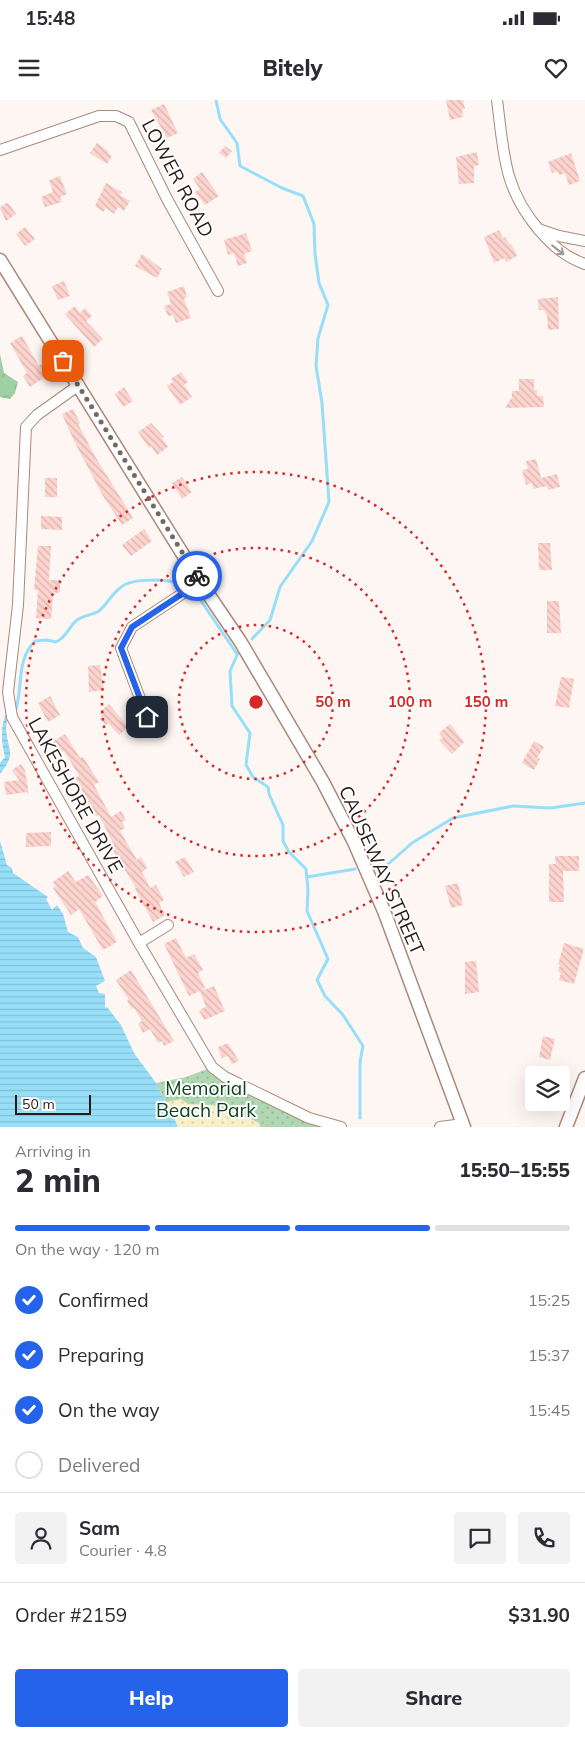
<!DOCTYPE html>
<meta charset="utf-8">
<style>
:root{--surface:#fff;--page:#f2f2f3;--text:#2b2b33;--muted:#7c7c81;--line:#e1e1e2;--accent:#2563eb}
body{margin:0;font-family:Mulish,sans-serif;background:var(--page);color:var(--text);height:100vh;display:flex;flex-direction:column;font-size:19px;white-space:nowrap}
*{box-sizing:border-box;margin:0}
p{font-size:16px;color:var(--muted)}
.icon{flex:none;width:28px;height:28px;fill:none;stroke:currentColor;stroke-width:2;stroke-linecap:round;stroke-linejoin:round}
.map{position:relative;height:1027px;overflow:hidden}
.sheet{display:flex;flex-direction:column;background:var(--surface);flex:1}
.sheet>*{flex:none}
.buttons{position:absolute;left:525px;top:966px;display:grid;gap:10px}
.buttons a{display:grid;place-items:center;width:45px;height:45px;border-radius:5px;background:var(--surface);box-shadow:0 5px 20px #0002;font-size:25px}
.scale{position:absolute;left:15px;bottom:12px;width:76px;box-sizing:border-box;padding-left:5px;border:2px solid #281b15;border-top:0;font-size:14px;line-height:18px;white-space:nowrap;color:#281b15;-webkit-text-stroke:4px #fff;paint-order:stroke}
.pin{position:absolute;display:grid;place-items:center;width:42px;height:42px;color:#fff;margin:-21px;border-radius:10px;box-shadow:0 2px 8px #0006}
.courier{position:absolute;display:grid;place-items:center;width:50px;height:50px;margin:-25px;border:4px solid #2563eb;border-radius:50%;background:#fff;color:#222;box-shadow:0 1px 6px #0007}
.summary em{font-style:normal;font-weight:800}
.summary div{display:flex;flex-direction:column-reverse}
.summary{display:flex;align-items:center;justify-content:space-between;height:85px;padding:0 15px}
h1{font-size:32px;font-weight:800;line-height:38px}
.bar{display:grid;grid-template-columns:repeat(4,1fr);gap:8px 5px;align-content:center;height:60px;padding:0 15px}
.bar i{height:6px;border-radius:4px;background:var(--line)}
.bar .current{background:var(--accent)}
.bar p{grid-column:span 4}
.line{display:flex;align-items:center;gap:12px;padding:0 15px;border-top:1px solid var(--line)}
.line div{flex:1}
.round{display:grid;place-items:center;flex:none;width:52px;height:52px;border-radius:5px;background:var(--page)}
ol{padding:0 15px;list-style:none}
li{display:flex;align-items:center;gap:15px;height:55px}
li p{margin-inline-start:auto}
li .icon{padding:5px;border-radius:50%;background:var(--accent);color:#fff;stroke-width:4}
li:last-child{color:var(--muted)}
li i{width:28px;height:28px;border:2px solid var(--line);border-radius:50%}
.action{display:flex;gap:10px;margin-top:auto;padding:10px 15px}
.action a{flex:1;height:58px;border-radius:5px;background:var(--accent);color:#fff;font-size:20px;font-weight:800;line-height:58px;text-align:center}
.action a+a{background:var(--page);color:var(--text)}
.status{display:flex;justify-content:space-between;align-items:center;height:35px;padding:0 25px;background:var(--surface);direction:ltr}
.status svg{height:14px;fill:currentColor}
header{display:flex;justify-content:space-between;align-items:center;height:65px;padding:0 15px;background:var(--surface);font-size:22px;font-weight:800}
.map>svg:first-child{display:block}
.green{fill:url(#green-dots)}
.forest{fill:url(#forest-crowns)}
.sand{fill:url(#sand-dots)}
.water{fill:url(#water-rules)}
.lines{fill:none;stroke-linecap:round;stroke-linejoin:round}
.stream{stroke:#97dff9;stroke-width:3}
.building{fill:url(#building-back-hatch)}
.minor-casing{stroke:#ab8979;stroke-width:12}
.tertiary-casing{stroke:#ab8979;stroke-width:15}
.minor{stroke:#fff;stroke-width:10}
.tertiary{stroke:#fff;stroke-width:12}
.oneway{stroke:#9e9896}
.done{stroke:#736862;stroke-width:5;stroke-dasharray:0 9}
.route{stroke:#2563eb;stroke-width:6}
.ring{fill:none;stroke:#d62828;stroke-width:2.5;stroke-dasharray:2.5 5}
.labels{text-anchor:middle;dominant-baseline:central;stroke-width:4;stroke-linejoin:round;paint-order:stroke}
.street-label{font-size:19px;fill:#281b15;stroke:#fff}
.park-label{font-size:19px;fill:#0c431b;stroke:#fff}
.centre{fill:#d62828;stroke:#fff;stroke-width:2.5}
.ring-label{font-size:15px;text-anchor:middle;font-weight:bold;fill:#d62828;stroke:#fff;stroke-width:4;stroke-linejoin:round;paint-order:stroke}
</style>
<div class="status"><b>15:48</b><svg viewBox="0 0 49 12"><path d="M0 12V9h3v3zM5 12V6h3v6zM10 12V3h3v9zM15 12V0h3v12zM26 1h20v11H26zM47 4h2v5h-2z"/></svg></div>
<header><svg class="icon" aria-label="menu" viewBox="0 0 24 24"><path d="M4 6h16M4 12h16M4 18h16"/></svg>Bitely<svg class="icon" aria-label="heart" viewBox="0 0 24 24"><path d="M12 20l-8-8c-3-5 5-10 8-4 3-6 11-1 8 4z"/></svg></header>
<div class="map">
<svg width="585" height="1027" viewBox="0 0 585 1027">
<defs>
<pattern id="green-dots" width="8" height="8" patternUnits="userSpaceOnUse" patternTransform="scale(1.25)"><rect width="8" height="8" fill="#aed7b2"/><path d="M2 2h.1M6 6h.1" fill="none" stroke="#96b898" stroke-width="1.8" stroke-linecap="round"/></pattern>
<pattern id="forest-crowns" width="20" height="18" patternUnits="userSpaceOnUse" patternTransform="scale(1.25)"><rect width="20" height="18" fill="#9ed0a4"/><path d="M2 6a3 3 0 1 1 6 0M12 15a3 3 0 1 1 6 0" fill="none" stroke="#88b28c"/></pattern>
<pattern id="sand-dots" width="8" height="8" patternUnits="userSpaceOnUse" patternTransform="scale(1.25)"><rect width="8" height="8" fill="#f8eec8"/><path d="M2 2h.1M6 6h.1" fill="none" stroke="#d5ccab" stroke-width="1.8" stroke-linecap="round"/></pattern>
<pattern id="water-rules" width="6" height="5" patternUnits="userSpaceOnUse" patternTransform="scale(1.25)"><rect width="6" height="5" fill="#97dff9"/><path d="M0 2.5h6" fill="none" stroke="#82bfd5"/></pattern>
<pattern id="building-back-hatch" width="6" height="6" patternUnits="userSpaceOnUse" patternTransform="scale(1.25)"><rect width="6" height="6" fill="#fdd3ce"/><path d="M-1 5l2 2M0 0l6 6M5-1l2 2" fill="none" stroke="#d9b5b0"/></pattern>
</defs>
<rect width="100%" height="100%" fill="#fdf6f2"/>
<!-- green -->
<polygon class="green" points="212,967 217,972 341,1027 178,1027 156,983 186,977"/>
<!-- forest -->
<polygon class="forest" points="0,254 4,273 18,282 15,293 10,299 0,297"/>
<!-- sand -->
<polygon class="sand" points="181,999 188,1004 213,1005 228,1013 233,1010 259,1023 260,1027 178,1027 167,1002"/>
<!-- water -->
<g class="water">
<path d="M8,610C9,617 6,622 6,629C8,653 17,652 0,674V663L5,657C1,642 0,623 8,610Z"/>
<polygon points="0,741 7,765 12,768 13,773 48,797 46,799 52,810 57,805 63,814 68,832 78,837 83,848 96,857 105,881 96,886 99,893 105,894 105,908 107,907 121,925 134,953 156,983 178,1027 0,1027"/>
</g>
<g class="lines">
<!-- stream -->
<g class="stream">
<polyline points="216,0 220,19 237,43 240,66 282,88 303,96 314,124 315,154 319,183 328,205 318,238 316,266 322,303 329,402 312,441 280,487 270,520 252,539"/>
<polyline points="195,492 237,554"/>
<polyline points="238,553 230,571 232,606 250,633 246,665 253,677 268,687 269,694 283,725 283,741 289,752 306,769 308,790 307,811 328,859 317,880 325,896 343,915 363,946 360,962 360,1018"/>
<path d="M16,609C23,586 16,560 35,541L47,540L56,542C67,537 69,526 77,520C84,515 93,515 99,511C107,504 112,494 120,488C131,477 170,479 184,485"/>
<polyline points="377,767 386,766 412,743 453,718 513,706 551,708 585,703"/>
<polyline points="307,777 355,769"/>
</g>
</g>
<!-- building -->
<g class="building">
<polygon points="446,0 463,0 465,9 462,9 463,17 450,20"/>
<polygon points="164,4 178,33 167,38 151,10"/>
<polygon points="97,43 109,52 108,53 112,56 107,64 90,53"/>
<polygon points="225,46 232,51 226,58 219,53"/>
<polygon points="477,52 479,65 474,66 474,83 459,84 456,57"/>
<polygon points="571,53 580,81 569,85 565,73 559,75 557,71 552,73 548,62"/>
<polygon points="202,72 219,96 205,105 195,92 200,89 193,79"/>
<polygon points="60,76 67,94 60,97 62,102 45,107 41,97 53,92 49,80"/>
<polygon points="106,83 122,92 120,95 130,101 124,111 118,107 114,114 106,108 103,112 95,106"/>
<polygon points="6,103 9,104 16,114 6,121 0,108"/>
<polygon points="25,127 35,139 25,146 16,134"/>
<polygon points="499,130 503,138 505,137 510,145 511,144 517,156 506,162 505,158 494,163 484,137"/>
<polygon points="246,133 252,151 244,154 247,163 238,166 234,153 228,155 224,140"/>
<polygon points="142,154 162,169 157,178 135,166"/>
<polygon points="64,181 70,196 58,200 52,186"/>
<polygon points="184,186 187,197 184,199 191,218 176,223 173,215 168,216 164,206 171,204 167,192"/>
<polygon points="558,197 559,229 548,230 547,216 544,210 539,210 538,199"/>
<polygon points="75,206 80,213 85,208 92,216 86,221 103,239 94,247 65,214"/>
<polygon points="22,236 39,266 41,264 48,275 30,287 23,276 27,273 10,243"/>
<polygon points="181,272 188,282 184,285 192,297 180,305 167,286 173,282 171,279"/>
<polygon points="519,279 534,279 534,290 537,290 537,296 543,296 544,307 505,308 512,297 512,291 519,291"/>
<polygon points="124,287 133,301 123,307 115,294"/>
<polygon points="73,309 80,323 78,324 96,358 133,418 122,425 103,396 74,341 62,314"/>
<polygon points="151,323 164,337 162,338 168,347 157,355 151,346 149,348 138,332"/>
<polygon points="536,359 541,378 557,374 560,387 548,390 547,386 533,389 532,383 526,385 522,370 528,369 526,361"/>
<polygon points="182,377 192,392 182,399 172,383"/>
<rect x="45" y="378" width="12" height="19"/>
<polygon points="41,416 62,417 62,430 41,429"/>
<polygon points="144,429 152,441 131,456 122,445"/>
<polygon points="538,443 550,443 552,470 539,470"/>
<polygon points="38,446 51,446 49,480 60,480 60,492 53,494 51,519 36,518 38,490 34,490"/>
<polygon points="547,501 559,501 561,533 547,533"/>
<polygon points="100,565 104,590 89,592 88,566"/>
<polygon points="561,577 574,579 569,608 555,606"/>
<polygon points="50,596 60,615 48,622 38,603"/>
<polygon points="109,604 128,627 119,635 108,623 106,625 100,619 102,616 99,613"/>
<polygon points="450,624 464,642 452,654 439,640 443,638 439,633"/>
<polygon points="65,634 80,658 83,657 99,682 94,685 111,717 121,711 126,720 122,722 125,728 120,731 137,760 141,757 147,768 142,772 150,788 156,785 164,800 159,803 165,815 153,822 135,789 136,788 111,747 114,745 99,715 96,716 75,678 79,676 64,651 62,652 59,648 54,651 49,644"/>
<polygon points="534,641 544,647 537,658 540,659 534,670 522,663"/>
<polygon points="21,664 25,670 29,695 27,692 6,695 4,682 19,680 12,670"/>
<polygon points="51,732 51,746 26,747 26,733"/>
<polygon points="555,756 579,756 579,771 563,771 564,802 549,802 549,764 556,764"/>
<polygon points="185,757 194,772 184,777 175,762"/>
<polygon points="68,771 76,782 88,775 103,796 95,802 117,842 103,850 79,809 71,815 53,788 56,786 53,782"/>
<polygon points="458,783 463,805 451,808 445,786"/>
<polygon points="176,838 186,858 194,854 203,870 198,873 205,888 201,891 214,886 225,911 204,920 199,910 206,907 200,891 189,896 164,844"/>
<polygon points="564,843 584,849 574,884 559,880 561,873 558,872 560,865 558,865"/>
<polygon points="476,861 479,892 465,894 465,862"/>
<polygon points="131,870 174,941 164,946 162,941 158,943 150,929 143,933 138,923 142,921 134,908 132,909 127,901 129,900 116,880"/>
<polygon points="543,936 555,939 550,960 539,957"/>
<polygon points="228,943 239,961 232,964 228,956 222,958 218,947"/>
</g>
<g class="lines">
<defs>
<g id="minor">
<path d="M497,0C504,53 503,88 539,130C553,146 565,157 585,164"/>
<polyline points="0,50 99,16 116,16 129,22 167,99 218,191"/>
<polyline points="538,129 559,136 585,141"/>
<polyline points="79,285 37,315 26,327 18,505 8,592 12,617 139,843 212,967 225,977 309,1018 341,1027"/>
<polyline points="147,617 121,548 132,527 200,482"/>
<polyline points="139,843 168,825"/>
<polyline points="440,1027 463,1024"/>
</g>
<g id="tertiary">
<polyline points="0,160 200,482 240,541 323,682 354,742 384,811 464,1027"/>
<polyline points="566,1027 585,978"/>
</g>
</defs>
<!-- minor casing -->
<use href="#minor" class="minor-casing"/>
<!-- tertiary casing -->
<use href="#tertiary" class="tertiary-casing"/>
<!-- minor -->
<use href="#minor" class="minor"/>
<!-- tertiary -->
<use href="#tertiary" class="tertiary"/>
</g>
<!-- one-way arrows -->
<defs><path id="oneway-shaft" d="M-6 0H5M1.5-3L5.5 0L1.5 3" fill="none" stroke-width="1.6" stroke-linecap="round" stroke-linejoin="round" transform="scale(1.25)"/></defs>
<use class="oneway" href="#oneway-shaft" transform="translate(558 150) rotate(38)"/>
<g class="lines">
<!-- done -->
<polyline class="done" points="63,261 197,476"/>
<!-- route -->
<polyline class="route" points="147,617 121,548 132,527 200,482 197,476"/>
</g>
<!-- distance rings -->
<g class="ring">
<circle cx="256" cy="602" r="77"/>
<circle cx="256" cy="602" r="154"/>
<circle cx="256" cy="602" r="230"/>
</g>
<g class="labels">
<!-- street labels -->
<g class="street-label">
<text transform="translate(178 78) rotate(62)">LOWER ROAD</text>
<text transform="translate(76 695) rotate(61)">LAKESHORE DRIVE</text>
<text transform="translate(382 770) rotate(66)">CAUSEWAY STREET</text>
</g>
<!-- park labels -->
<g class="park-label">
<text x="206" y="988">Memorial<tspan x="206" dy="22">Beach Park</tspan></text>
</g>
</g>
<circle cx="256" cy="602" r="8" class="centre"/>
<g class="ring-label">
<text x="333" y="607">50 m</text>
<text x="410" y="607">100 m</text>
<text x="486" y="607">150 m</text>
</g>
</svg>
<div class="buttons">
<a><svg class="icon" aria-label="layers" viewBox="0 0 24 24"><path d="M12 4l9 5-9 5-9-5zM3 14l9 5 9-5"/></svg></a>
</div>
<div class="scale">50 m</div>
<div class="pin" style="left:63px;top:261px;background:#ea580c"><svg class="icon" aria-label="bag" viewBox="0 0 24 24"><path d="M5 8h14l-1 12H6zM9 8a3 3 0 0 1 6 0"/></svg></div>
<div class="pin" style="left:147px;top:617px;background:#1f2937"><svg class="icon" aria-label="home" viewBox="0 0 24 24"><path d="M3 11l9-7 9 7M6 9v11h12V9"/></svg></div>
<div class="courier" style="left:197px;top:476px"><svg class="icon" aria-label="bike" viewBox="0 0 24 24"><circle cx="6" cy="16" r="4"/><circle cx="18" cy="16" r="4"/><path d="M6 16l4-8h5l3 8M10 8l3 8H6M13 5h3"/></svg></div>
</div>
<section class="sheet">
<div class="summary"><div><h1>2 min</h1><p>Arriving in</p></div><em>15:50–15:55</em></div>
<div class="bar"><i class="current"></i><i class="current"></i><i class="current"></i><i></i><p>On the way · 120 m</p></div>
<ol>
<li><svg class="icon" aria-label="check" viewBox="0 0 24 24"><path d="M5 12l5 5 9-10"/></svg>Confirmed<p>15:25</p></li>
<li><svg class="icon" aria-label="check" viewBox="0 0 24 24"><path d="M5 12l5 5 9-10"/></svg>Preparing<p>15:37</p></li>
<li><svg class="icon" aria-label="check" viewBox="0 0 24 24"><path d="M5 12l5 5 9-10"/></svg>On the way<p>15:45</p></li>
<li><i></i>Delivered</li>
</ol>
<div class="line" style="height:90px"><a class="round"><svg class="icon" aria-label="person" viewBox="0 0 24 24"><circle cx="12" cy="8" r="4"/><path d="M4 21q1-7 8-7t8 7"/></svg></a><div><b>Sam</b><p>Courier · 4.8</p></div><a class="round"><svg class="icon" aria-label="chat" viewBox="0 0 24 24"><path d="M4 5h16v11H9l-5 4z"/></svg></a><a class="round"><svg class="icon" aria-label="phone" viewBox="0 0 24 24"><path d="M5 4h4l2 5-3 2q2 4 5 5l2-3 5 2v4C11 20 4 13 5 4z"/></svg></a></div>
<div class="line" style="height:65px"><div>Order #2159</div><b>$31.90</b></div>
<div class="action"><a>Help</a><a>Share</a></div>
</section>
